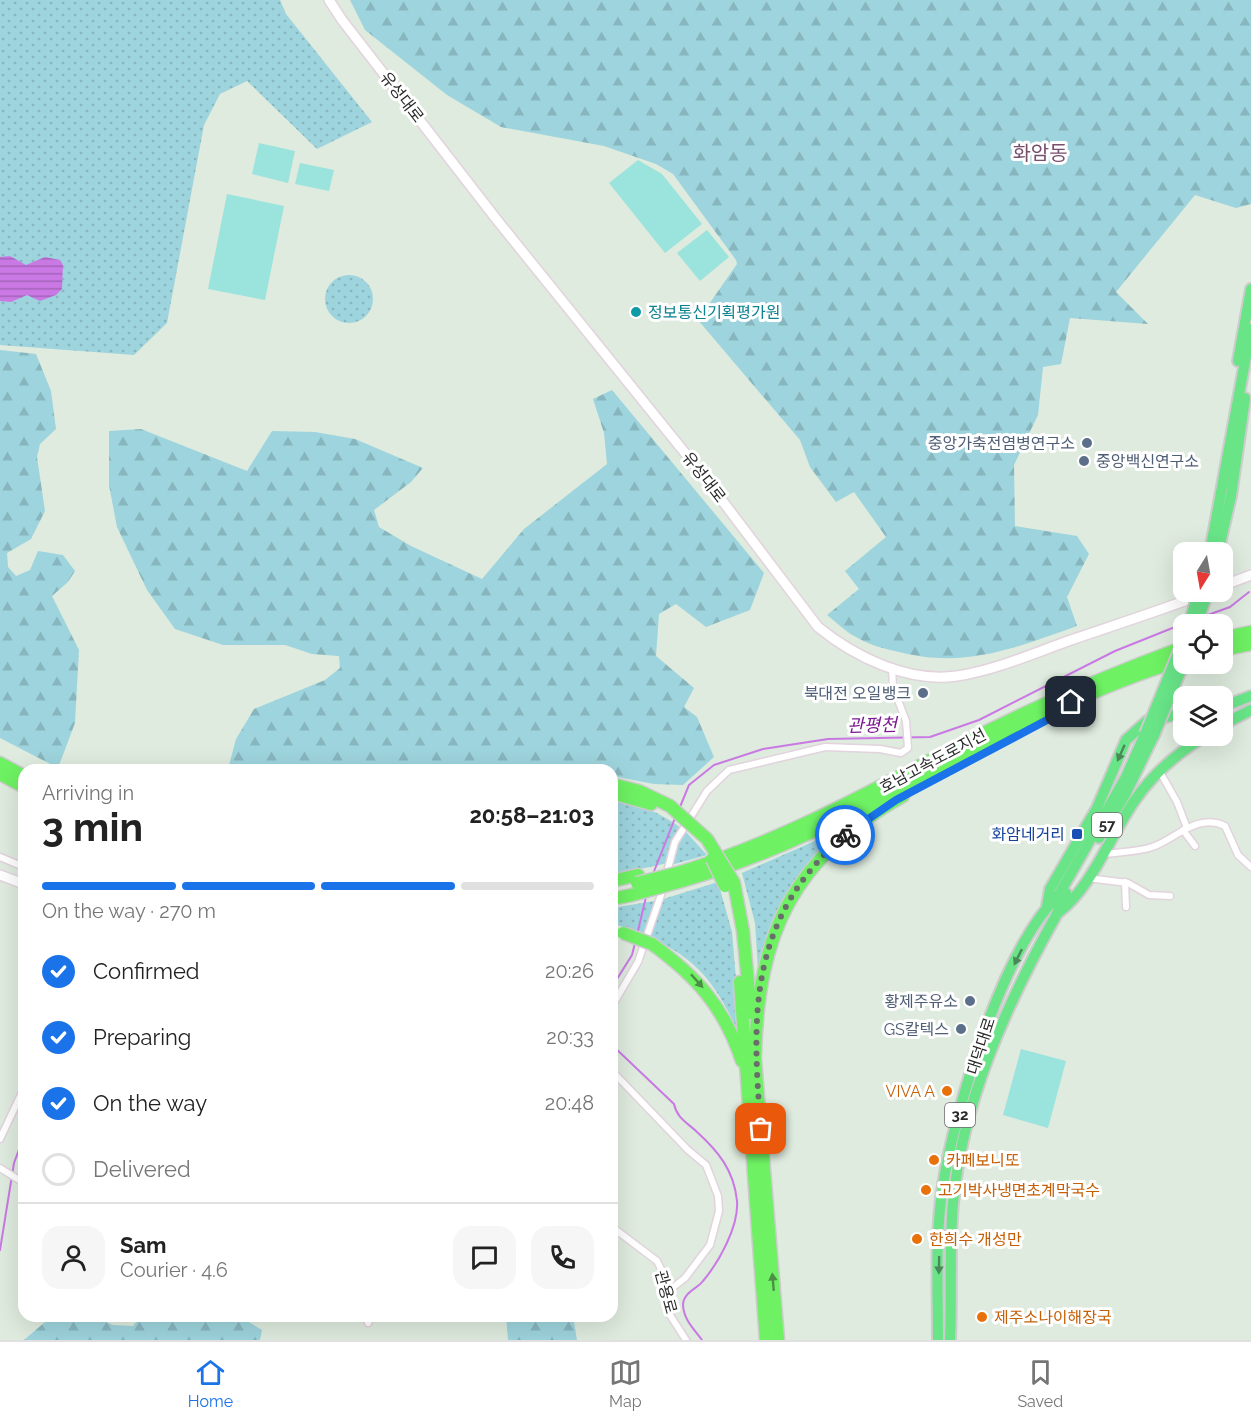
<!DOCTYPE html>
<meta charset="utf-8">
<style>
:root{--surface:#fff;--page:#f6f6f6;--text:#222;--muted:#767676;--line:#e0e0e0;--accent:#1a73e8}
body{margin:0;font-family:Raleway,"Noto Sans KR",sans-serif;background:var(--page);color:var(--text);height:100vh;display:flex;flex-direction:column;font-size:22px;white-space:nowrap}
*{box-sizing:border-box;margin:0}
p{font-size:20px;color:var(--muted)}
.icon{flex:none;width:33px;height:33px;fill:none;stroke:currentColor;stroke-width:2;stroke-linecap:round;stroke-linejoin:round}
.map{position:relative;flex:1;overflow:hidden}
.sheet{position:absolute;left:18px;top:764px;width:600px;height:558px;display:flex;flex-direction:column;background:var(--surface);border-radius:18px;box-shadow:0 6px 24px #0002}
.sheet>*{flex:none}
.needle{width:39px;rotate:191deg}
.fabs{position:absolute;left:1173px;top:542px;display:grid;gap:12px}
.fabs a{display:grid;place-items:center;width:60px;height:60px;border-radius:12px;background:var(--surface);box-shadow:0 6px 24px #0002;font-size:30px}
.pin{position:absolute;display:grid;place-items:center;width:51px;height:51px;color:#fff;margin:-26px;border-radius:12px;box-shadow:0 3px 9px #0006}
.courier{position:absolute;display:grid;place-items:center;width:60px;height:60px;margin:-30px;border:4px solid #1a73e8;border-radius:50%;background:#fff;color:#222;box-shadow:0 2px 8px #0007}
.overview em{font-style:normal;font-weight:700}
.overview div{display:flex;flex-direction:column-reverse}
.overview{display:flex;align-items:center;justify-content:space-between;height:102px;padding:0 24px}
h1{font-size:39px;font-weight:700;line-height:45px}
.bar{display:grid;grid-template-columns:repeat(4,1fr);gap:9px 6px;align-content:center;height:72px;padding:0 24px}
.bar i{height:8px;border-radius:4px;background:var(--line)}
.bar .active{background:var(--accent)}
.bar p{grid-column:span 4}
.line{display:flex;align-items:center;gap:15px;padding:0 24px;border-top:2px solid var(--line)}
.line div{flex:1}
.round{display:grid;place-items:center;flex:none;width:63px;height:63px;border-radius:18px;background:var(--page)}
ol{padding:0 24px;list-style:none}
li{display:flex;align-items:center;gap:18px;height:66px}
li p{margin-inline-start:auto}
li .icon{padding:6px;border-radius:50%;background:var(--accent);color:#fff;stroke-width:4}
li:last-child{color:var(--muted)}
li i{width:33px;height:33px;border:3px solid var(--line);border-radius:50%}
.menu{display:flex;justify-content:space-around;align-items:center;height:84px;border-top:2px solid var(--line);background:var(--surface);font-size:16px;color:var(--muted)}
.menu a{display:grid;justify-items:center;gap:3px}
.menu .active{color:var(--accent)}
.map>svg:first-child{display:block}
.grass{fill:url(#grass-dots)}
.forest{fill:url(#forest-firs)}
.pitch{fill:#9be3dd}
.water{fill:url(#water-rules)}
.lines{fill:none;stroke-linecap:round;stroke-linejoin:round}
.stream{stroke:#ca79e4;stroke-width:2}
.street-casing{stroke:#e2d3dd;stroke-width:9}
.secondary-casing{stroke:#e2d3dd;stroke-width:12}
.primary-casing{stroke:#ccc;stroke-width:14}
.highway-casing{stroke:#ccc;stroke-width:15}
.street{stroke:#fff;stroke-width:6}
.secondary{stroke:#fff;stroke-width:9}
.primary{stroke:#69e588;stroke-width:10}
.highway{stroke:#6ef163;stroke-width:12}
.primary-bridge-casing{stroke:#ccc;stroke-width:14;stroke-linecap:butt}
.highway-bridge-casing{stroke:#ccc;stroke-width:15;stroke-linecap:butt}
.primary-bridge{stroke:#69e588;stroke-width:10}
.highway-bridge{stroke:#6ef163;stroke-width:12}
.oneway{fill:#4a8859}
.oneway2{fill:#4c8e46}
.done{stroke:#696e69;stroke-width:6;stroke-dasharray:0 10.8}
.route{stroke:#1a73e8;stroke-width:8}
.culture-dot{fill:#0f9aa8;stroke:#fff;stroke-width:2}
.service-dot{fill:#5c6f8a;stroke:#fff;stroke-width:2}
.transit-dot{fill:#1a4fb4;stroke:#fff;stroke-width:2}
.food-dot{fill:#e8710a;stroke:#fff;stroke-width:2}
.labels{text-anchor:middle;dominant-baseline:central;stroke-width:6;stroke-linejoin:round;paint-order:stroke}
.shield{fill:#fff;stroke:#6a6a6a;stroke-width:1.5}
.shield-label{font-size:15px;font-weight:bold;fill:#2a2a2a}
.street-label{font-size:16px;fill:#2a2a2a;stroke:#fff}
.culture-label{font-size:16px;fill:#0d838f;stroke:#fff;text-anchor:start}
.service-label{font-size:16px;fill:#4e5e75;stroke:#fff;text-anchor:end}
.transit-label{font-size:16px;fill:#164399;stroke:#fff;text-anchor:end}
.food-label{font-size:16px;fill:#c56008;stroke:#fff;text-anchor:start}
.water-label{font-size:18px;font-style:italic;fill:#7c1990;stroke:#fff}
.quarter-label{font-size:20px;fill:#774e6b;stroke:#fff}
</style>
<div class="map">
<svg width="1251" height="1340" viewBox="0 0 1251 1340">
<defs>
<pattern id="grass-dots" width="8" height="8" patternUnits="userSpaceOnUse" patternTransform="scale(1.5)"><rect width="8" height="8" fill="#9ed4dd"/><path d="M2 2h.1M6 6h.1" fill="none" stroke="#88b6be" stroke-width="1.8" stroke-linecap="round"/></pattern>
<pattern id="forest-firs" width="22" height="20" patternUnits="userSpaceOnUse" patternTransform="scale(1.5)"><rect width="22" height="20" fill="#9ed4dd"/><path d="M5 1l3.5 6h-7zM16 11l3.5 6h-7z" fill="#88b6be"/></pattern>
<pattern id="water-rules" width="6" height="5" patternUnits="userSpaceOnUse" patternTransform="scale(1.5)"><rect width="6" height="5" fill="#ca79e4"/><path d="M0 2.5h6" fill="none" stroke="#a463b9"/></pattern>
</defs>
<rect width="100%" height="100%" fill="#deebde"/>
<!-- grass -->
<g class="grass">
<polygon points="0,0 280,0 286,14 372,122 317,149 247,81 220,94 204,125 167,323 134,355 0,345"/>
<circle cx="349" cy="299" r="24"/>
<path d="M612,797C639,804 659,812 681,828L668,863L612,875Z"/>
<path d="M851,825C830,844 808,863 792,887C776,911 767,942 758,969L755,923L742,873Z"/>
<polygon points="686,832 707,855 671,865 677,842"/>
<path d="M718,882L732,932L741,1038C717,985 698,957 643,935C633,931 623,926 612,924V908L660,900Z"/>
</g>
<!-- forest -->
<g class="forest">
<path d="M350,0H1251V204L1236,208L1195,195L1116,292L1148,324L1070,318L1061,364L1043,367L1038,415L1014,465L1015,526L1077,536L1089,554L1067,597L1077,626C1015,648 965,669 899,652C885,649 869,645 856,637C846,632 836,622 827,615L859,589L845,571L886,537L854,492L836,502L810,467L800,440L698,320L737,264L736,260L673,174L656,164L604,146L501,127L447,95L365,30Z"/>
<polygon points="0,350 36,354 51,391 56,429 40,444 37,457 45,511 31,539 7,553 8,567 16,576 30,570 38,551 63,555 75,571 68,582 52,596 79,650 75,723 58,768 0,738"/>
<polygon points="612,390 764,573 750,610 706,627 676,604 659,614 656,656 694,688 684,707 697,717 714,757 683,785 654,784 612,776 612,770 228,769 236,739 254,709 325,680 340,668 339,656 312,654 285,645 223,645 175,629 147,590 117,527 109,485 109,431 141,429 247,471 272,431 315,432 355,439 423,468 411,482 374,510 379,527 411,546 482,579 524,529 607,464 604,433 593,399"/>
<polygon points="52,1316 92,1316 113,1325 133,1326 141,1316 239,1316 262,1330 260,1340 24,1340"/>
<polygon points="506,1316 573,1316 577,1340 508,1340"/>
</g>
<!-- pitch -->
<g class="pitch">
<polygon points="259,143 295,151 288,183 252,174"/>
<polygon points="638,160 662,174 702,224 665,253 609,183"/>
<polygon points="300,163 334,170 329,191 295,184"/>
<polygon points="227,194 284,206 265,300 208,289"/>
<polygon points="707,230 729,257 700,281 677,253"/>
<polygon points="1021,1049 1066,1061 1048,1128 1003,1115"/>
</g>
<!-- water -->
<polygon class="water" points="10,256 26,265 45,257 60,260 63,265 62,289 56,295 40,301 27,295 11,302 0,301 0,257"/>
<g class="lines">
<!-- stream -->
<g class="stream">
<polyline points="1205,616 1230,607 1249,592"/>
<polyline points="680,807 689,785 714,765 763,749 828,739 930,737 979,720 1115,651 1185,623"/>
<polyline points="653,874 675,818"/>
<polyline points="637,935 646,897"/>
<polyline points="612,987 632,955 635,943"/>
<path d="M612,1045L674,1104C677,1118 686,1122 696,1131C718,1151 734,1170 737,1201C739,1226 719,1262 703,1281C697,1289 684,1292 683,1304C683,1319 694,1329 702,1340"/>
<polyline points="0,1250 14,1163 24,1136"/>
</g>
<defs>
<g id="street">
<polyline points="1160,772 1177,802 1187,828"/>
<polyline points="1183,830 1195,846"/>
<path d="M1103,854C1119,852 1140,852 1155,846C1177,837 1199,813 1225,826L1238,855L1251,867"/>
<polyline points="0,857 24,867"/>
<polyline points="666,876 675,842 707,791 729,770 825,747 880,749 901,753 908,748 906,721 893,687 892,667"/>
<polyline points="1087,878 1128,883 1149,895 1170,896"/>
<polyline points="1125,882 1126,907"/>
<polyline points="612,1006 638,962 664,886"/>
<polyline points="612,1071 688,1150 706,1165 718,1196 719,1211 710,1245 685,1278 667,1292"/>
<polyline points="0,1139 24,1088"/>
<polyline points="0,1168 24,1183"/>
<polyline points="612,1227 657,1261 665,1277 670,1315 686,1340"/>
<polyline points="368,1323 371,1316"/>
</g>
<g id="secondary">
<path d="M329,0L342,20L497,220L702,474L818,627C855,657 908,683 957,676C996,670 1034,653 1071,640C1115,625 1158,611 1201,595"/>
<polyline points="1222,586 1251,575"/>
<polyline points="0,875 24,884"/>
</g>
<g id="primary">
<polyline points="1238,361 1251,289"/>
<polyline points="1210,552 1251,329"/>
<polyline points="1218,552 1231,496 1245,398"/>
<polyline points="1222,707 1251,696"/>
<polyline points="1222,725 1251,710"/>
<polyline points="1099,838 1125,795 1154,735"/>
<polyline points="1047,906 1050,889 1097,808 1126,740 1147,721 1184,713"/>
<path d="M1059,912C1092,887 1111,834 1135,800C1153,774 1180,751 1207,735"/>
<path d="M938,1340C938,1289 935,1235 943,1185C955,1109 1003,949 1058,896L1126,777L1145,734"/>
<path d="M950,1340C952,1295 949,1248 953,1203C962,1103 1005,1008 1053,921C1059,912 1060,902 1066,893"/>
</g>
<g id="highway">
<polyline points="1222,638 1251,632"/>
<polyline points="1222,650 1251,644"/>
<polyline points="0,763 24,776"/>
<polyline points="0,774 24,787"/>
<polyline points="612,784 639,791 670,806"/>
<polyline points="612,793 651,804"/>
<path d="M681,872C778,842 864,795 954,748C1029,709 1105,676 1184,647"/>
<polyline points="612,881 638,875"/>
<path d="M682,881C859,831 1006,713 1182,660"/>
<polyline points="734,883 743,931 751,1013"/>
<polyline points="612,899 632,895"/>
<path d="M652,944C697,977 724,1007 742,1061"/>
<polyline points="740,982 766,1340"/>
<polyline points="754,1048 778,1340"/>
<path d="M755,1055C758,933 793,857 903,796"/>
</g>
</defs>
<!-- street casing -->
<use href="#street" class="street-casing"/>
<!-- secondary casing -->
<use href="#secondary" class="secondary-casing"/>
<!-- primary casing -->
<use href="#primary" class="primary-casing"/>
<!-- highway casing -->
<use href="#highway" class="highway-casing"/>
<!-- street -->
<use href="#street" class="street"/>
<!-- secondary -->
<use href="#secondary" class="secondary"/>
<!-- primary -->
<use href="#primary" class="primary"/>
<!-- highway -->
<use href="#highway" class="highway"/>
<defs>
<g id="primary-bridge">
<polyline points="1189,624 1199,591"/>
<polyline points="1197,624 1208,591"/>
<polyline points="1145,734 1184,639"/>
<polyline points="1154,735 1184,663"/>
</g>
<g id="highway-bridge">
<polyline points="670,806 707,839 734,883"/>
<polyline points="712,859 725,886"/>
<polyline points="637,883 681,872"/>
<polyline points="632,895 682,881"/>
<polyline points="623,933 652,944"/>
</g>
</defs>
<!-- primary-bridge casing -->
<use href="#primary-bridge" class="primary-bridge-casing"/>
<!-- highway-bridge casing -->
<use href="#highway-bridge" class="highway-bridge-casing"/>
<!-- primary-bridge -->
<use href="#primary-bridge" class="primary-bridge"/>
<!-- highway-bridge -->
<use href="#highway-bridge" class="highway-bridge"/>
</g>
<!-- one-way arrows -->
<defs><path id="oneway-solid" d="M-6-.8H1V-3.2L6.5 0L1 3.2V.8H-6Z" transform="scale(1.5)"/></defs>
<g class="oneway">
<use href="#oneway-solid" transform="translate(1121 753) rotate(114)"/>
<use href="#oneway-solid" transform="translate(1018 957) rotate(116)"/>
<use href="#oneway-solid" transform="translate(939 1265) rotate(91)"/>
</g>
<g class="oneway2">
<use href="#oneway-solid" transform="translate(697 981) rotate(48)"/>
<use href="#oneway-solid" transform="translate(773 1282) rotate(-95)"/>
</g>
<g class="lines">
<!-- done -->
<path class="done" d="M761,1129C751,1013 749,918 845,835"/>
<!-- route -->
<polyline class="route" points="845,835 896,800 1064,711 1071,702"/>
</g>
<!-- markers -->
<circle class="culture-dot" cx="636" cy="312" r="6"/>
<g class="service-dot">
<circle cx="1087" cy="443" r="6"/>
<circle cx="1084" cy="461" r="6"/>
<circle cx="923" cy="693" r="6"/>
<circle cx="970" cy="1001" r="6"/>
<circle cx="961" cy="1029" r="6"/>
</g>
<rect class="transit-dot" x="1071" y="828" width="12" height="12" rx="3"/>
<g class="food-dot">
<circle cx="947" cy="1091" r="6"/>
<circle cx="934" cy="1160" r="6"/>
<circle cx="926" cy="1190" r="6"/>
<circle cx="917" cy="1239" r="6"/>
<circle cx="982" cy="1317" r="6"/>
</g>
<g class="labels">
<!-- shield labels -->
<g class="shield">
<rect x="1092" y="813" width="30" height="24" rx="4.5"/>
<rect x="945" y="1103" width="30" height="24" rx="4.5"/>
</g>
<g class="shield-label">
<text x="1107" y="825">57</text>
<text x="960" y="1115">32</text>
</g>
<!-- street labels -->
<g class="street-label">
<text transform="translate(402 97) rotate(52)">유성대로</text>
<text transform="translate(704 477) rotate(52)">유성대로</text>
<text transform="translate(933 761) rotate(-28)">호남고속도로지선</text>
<text transform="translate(981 1046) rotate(-72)">대덕대로</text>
<text transform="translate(666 1292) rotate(75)">관용로</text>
</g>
<!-- culture labels -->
<g class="culture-label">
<text x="648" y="312">정보통신기획평가원</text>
</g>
<!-- service labels -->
<g class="service-label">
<text x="1075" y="443">중앙가축전염병연구소</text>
<text x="1096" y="461" text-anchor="start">중앙백신연구소</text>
<text x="911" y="693">북대전 오일뱅크</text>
<text x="958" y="1001">황제주유소</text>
<text x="949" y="1029">GS칼텍스</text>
</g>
<!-- transit labels -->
<g class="transit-label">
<text x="1065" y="834">화암네거리</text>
</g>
<!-- food labels -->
<g class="food-label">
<text x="935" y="1091" text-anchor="end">VIVA A</text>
<text x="946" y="1160">카페보니또</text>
<text x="938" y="1190">고기박사냉면초계막국수</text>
<text x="929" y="1239">한희수 개성만</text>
<text x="994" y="1317">제주소나이해장국</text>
</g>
<!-- water labels -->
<g class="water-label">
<text transform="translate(872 725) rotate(-1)">관평천</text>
</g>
<!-- quarter labels -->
<g class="quarter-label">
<text x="1040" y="153">화암동</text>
</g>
</g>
</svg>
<div class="fabs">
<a><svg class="needle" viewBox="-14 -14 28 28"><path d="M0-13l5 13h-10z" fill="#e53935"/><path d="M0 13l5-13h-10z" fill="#767676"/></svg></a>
<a><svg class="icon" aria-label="locate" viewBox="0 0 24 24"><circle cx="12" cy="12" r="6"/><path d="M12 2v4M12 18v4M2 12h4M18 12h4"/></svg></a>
<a><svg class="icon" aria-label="layers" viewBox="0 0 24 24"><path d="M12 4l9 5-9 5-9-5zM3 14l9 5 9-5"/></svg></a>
</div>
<div class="pin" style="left:761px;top:1129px;background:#ea580c"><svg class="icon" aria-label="bag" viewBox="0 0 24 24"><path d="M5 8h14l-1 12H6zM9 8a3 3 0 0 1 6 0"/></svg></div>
<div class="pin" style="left:1071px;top:702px;background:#1f2937"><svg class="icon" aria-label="home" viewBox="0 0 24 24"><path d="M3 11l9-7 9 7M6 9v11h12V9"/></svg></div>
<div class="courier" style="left:845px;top:835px"><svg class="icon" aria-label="bike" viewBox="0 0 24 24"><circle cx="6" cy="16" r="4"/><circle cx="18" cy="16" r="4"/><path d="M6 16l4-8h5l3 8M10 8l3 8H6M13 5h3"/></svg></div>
<section class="sheet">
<div class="overview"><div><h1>3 min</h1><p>Arriving in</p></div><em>20:58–21:03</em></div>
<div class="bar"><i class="active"></i><i class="active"></i><i class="active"></i><i></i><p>On the way · 270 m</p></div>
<ol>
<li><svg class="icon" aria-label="check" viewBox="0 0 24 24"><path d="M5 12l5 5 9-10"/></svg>Confirmed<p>20:26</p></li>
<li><svg class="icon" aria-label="check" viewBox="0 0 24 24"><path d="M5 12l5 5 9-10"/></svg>Preparing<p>20:33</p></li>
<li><svg class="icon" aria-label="check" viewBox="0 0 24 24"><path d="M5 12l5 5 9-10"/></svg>On the way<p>20:48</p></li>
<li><i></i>Delivered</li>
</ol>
<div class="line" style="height:108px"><a class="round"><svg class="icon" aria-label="person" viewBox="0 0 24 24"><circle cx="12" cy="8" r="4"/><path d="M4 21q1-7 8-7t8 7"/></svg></a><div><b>Sam</b><p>Courier · 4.6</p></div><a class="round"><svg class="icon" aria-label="chat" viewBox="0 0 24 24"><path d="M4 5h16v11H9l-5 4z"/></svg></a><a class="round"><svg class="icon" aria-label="phone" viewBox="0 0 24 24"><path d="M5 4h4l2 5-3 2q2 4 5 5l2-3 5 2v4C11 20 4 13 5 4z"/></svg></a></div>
</section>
</div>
<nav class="menu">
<a class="active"><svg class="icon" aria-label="home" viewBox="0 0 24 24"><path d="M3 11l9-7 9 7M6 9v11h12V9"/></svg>Home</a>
<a><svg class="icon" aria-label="map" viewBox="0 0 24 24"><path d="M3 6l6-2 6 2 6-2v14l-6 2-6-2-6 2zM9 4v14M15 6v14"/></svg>Map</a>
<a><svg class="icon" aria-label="saved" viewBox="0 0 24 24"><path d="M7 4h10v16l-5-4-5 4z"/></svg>Saved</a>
</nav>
